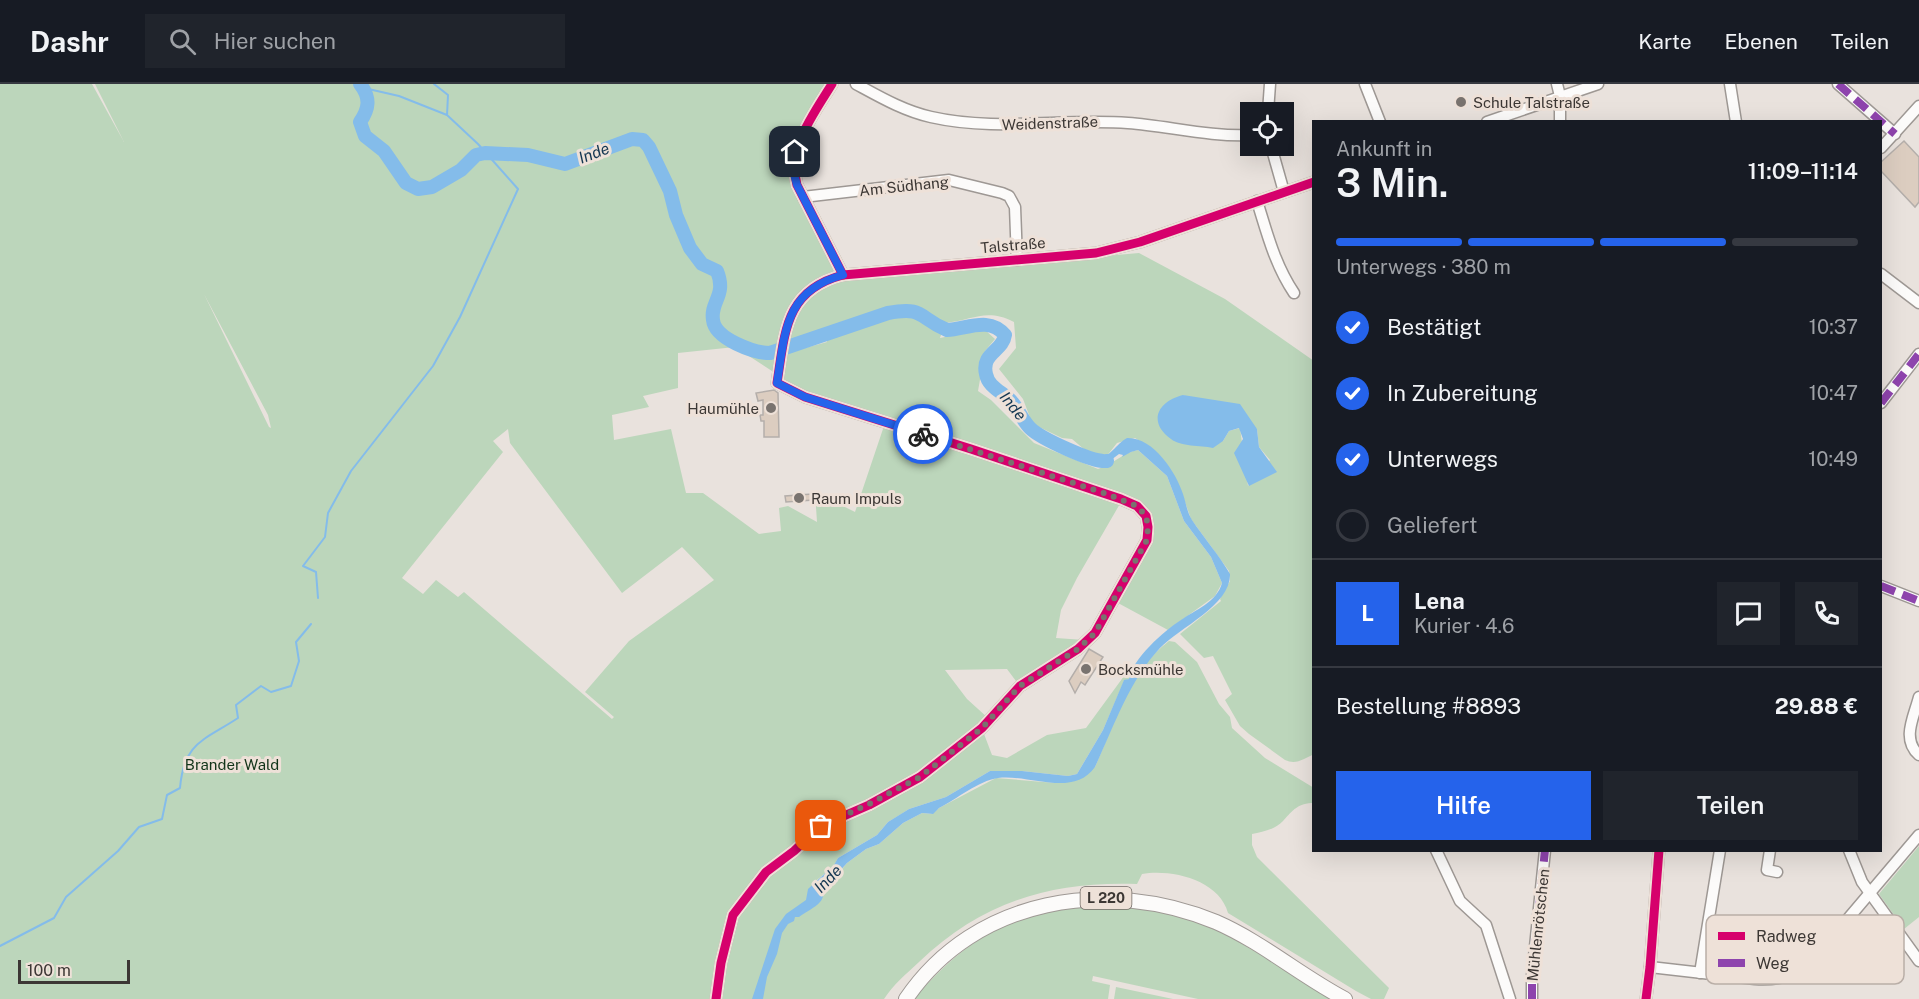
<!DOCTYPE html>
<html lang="de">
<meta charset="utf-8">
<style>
:root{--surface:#171b24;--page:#20242c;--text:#f1f3f6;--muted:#9ea1a6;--line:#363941;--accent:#2563eb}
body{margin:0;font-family:"Public Sans",sans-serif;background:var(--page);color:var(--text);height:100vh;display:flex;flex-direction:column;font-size:22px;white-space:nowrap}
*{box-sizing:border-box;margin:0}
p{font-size:20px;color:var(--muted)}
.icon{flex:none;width:33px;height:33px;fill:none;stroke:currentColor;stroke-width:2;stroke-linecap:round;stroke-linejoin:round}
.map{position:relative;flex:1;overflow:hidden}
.panel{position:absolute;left:1312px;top:36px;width:570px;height:732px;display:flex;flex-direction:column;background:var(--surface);border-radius:0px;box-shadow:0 6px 24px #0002}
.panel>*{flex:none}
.controls{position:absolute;left:1240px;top:18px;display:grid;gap:12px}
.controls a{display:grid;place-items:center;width:54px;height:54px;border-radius:0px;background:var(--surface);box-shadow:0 6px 24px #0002;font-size:30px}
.scale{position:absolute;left:18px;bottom:15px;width:112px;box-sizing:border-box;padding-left:6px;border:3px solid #3c3734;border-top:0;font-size:16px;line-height:21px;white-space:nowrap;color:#3c3734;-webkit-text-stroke:4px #eee1d8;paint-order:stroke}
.pin{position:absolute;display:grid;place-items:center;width:51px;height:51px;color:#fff;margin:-26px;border-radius:12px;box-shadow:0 3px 9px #0006}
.courier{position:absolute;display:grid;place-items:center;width:60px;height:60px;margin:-30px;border:4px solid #2563eb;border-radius:50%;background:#fff;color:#222;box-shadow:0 2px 8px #0007}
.overview em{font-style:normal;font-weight:600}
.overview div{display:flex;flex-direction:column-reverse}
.overview{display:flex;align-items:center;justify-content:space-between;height:102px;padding:0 24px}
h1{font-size:39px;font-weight:600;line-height:45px}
.bar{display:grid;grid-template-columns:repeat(4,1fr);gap:9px 6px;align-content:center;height:72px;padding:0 24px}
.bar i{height:8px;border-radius:4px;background:var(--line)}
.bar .active{background:var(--accent)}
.bar p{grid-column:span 4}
.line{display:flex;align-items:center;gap:15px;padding:0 24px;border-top:2px solid var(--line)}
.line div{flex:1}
.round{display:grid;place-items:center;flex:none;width:63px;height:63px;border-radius:0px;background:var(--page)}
ol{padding:0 24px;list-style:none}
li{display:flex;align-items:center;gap:18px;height:66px}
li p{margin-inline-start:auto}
li .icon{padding:6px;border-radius:50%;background:var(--accent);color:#fff;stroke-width:4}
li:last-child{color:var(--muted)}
li i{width:33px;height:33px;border:3px solid var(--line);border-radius:50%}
.primary-button{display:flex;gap:12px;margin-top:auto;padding:12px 24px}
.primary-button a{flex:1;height:69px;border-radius:0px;background:var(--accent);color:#fff;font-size:24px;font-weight:600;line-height:69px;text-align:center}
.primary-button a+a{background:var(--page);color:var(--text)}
header{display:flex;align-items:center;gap:36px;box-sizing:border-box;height:84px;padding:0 30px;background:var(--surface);border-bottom:2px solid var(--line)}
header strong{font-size:28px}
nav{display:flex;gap:33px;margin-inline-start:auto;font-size:21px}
.search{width:420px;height:54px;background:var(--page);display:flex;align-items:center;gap:15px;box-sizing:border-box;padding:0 21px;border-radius:0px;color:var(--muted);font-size:22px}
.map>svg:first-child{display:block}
.green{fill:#bcd6bb;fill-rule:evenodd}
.water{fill:#84bcea}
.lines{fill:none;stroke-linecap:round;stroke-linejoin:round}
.stream{stroke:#84bcea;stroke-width:2}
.river{stroke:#84bcea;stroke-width:14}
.building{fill:#dccdc0;stroke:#b4aeaa;stroke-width:1.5}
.minor-casing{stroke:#9e9894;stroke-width:13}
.major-casing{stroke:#9e9894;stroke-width:16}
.minor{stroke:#fcfbfa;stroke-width:10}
.major{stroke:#fcfbfa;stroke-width:14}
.quiet{stroke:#8e44ad;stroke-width:8;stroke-dasharray:15 8;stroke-linecap:butt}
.cycleway-casing{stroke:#eee1d8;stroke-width:13}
.cycleway{stroke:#d6006c;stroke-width:9}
.done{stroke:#79736f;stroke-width:6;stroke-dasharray:0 10.8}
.route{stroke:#2563eb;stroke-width:8}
.poi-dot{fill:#79736f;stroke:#eee1d8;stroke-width:2}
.labels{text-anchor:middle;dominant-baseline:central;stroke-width:6;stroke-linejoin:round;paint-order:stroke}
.shield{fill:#eee1d8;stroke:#716a65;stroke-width:1.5}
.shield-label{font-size:14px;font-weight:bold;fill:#3c3734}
.poi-label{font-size:15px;fill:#3c3734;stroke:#eee1d8;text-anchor:start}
.street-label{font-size:15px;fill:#3c3734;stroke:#eee1d8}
.park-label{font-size:15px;fill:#113419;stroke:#eee1d8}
.water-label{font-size:16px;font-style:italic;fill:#123551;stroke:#eee1d8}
.key{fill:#eee1d8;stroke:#b9aea7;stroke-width:1.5}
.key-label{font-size:16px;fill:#3c3734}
</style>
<header>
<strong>Dashr</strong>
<div class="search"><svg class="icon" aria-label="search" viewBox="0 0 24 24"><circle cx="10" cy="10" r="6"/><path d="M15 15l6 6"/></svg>Hier suchen</div>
<nav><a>Karte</a><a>Ebenen</a><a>Teilen</a></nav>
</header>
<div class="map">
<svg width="1919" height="915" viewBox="0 0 1919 915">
<rect width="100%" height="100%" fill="#e9e2dd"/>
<!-- green -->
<g class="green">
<path d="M0,0H92L124,58L95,0H829L790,78L836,186L799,211L775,289L735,263L678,269V304L643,312L649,323L612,331L614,356L671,345L686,409H703L759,450L781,447L779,424L788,422L817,438L815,408L855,428L884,342L1121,418L1077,494L1061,526L1056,554L1084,556L1019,601L1007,585L945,586L967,615L988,634L981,642L992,671L1007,674L1047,651L1086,644L1127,588L1130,590L1129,595L1124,597L1103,646L1077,690L1068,692L1022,687H990L946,713L909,725L898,732L888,738L877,751L838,774L834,782L812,800L813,822C825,815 822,801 837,798V791L847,779L866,765L879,760L903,739L922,729L932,730L939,724L996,694L1056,699L1095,683C1115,639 1129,587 1169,557L1175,558L1197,578L1219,620L1230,633L1232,644L1265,674L1314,704V719C1298,719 1293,726 1283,737C1276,745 1263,748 1252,750V761L1257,773L1389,904L1384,915H1371L1356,907L1228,829C1219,796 1172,785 1142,790L1137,800C1051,797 982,818 919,878C906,890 893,901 884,915H0ZM204,210L268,331L271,344L269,343ZM508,345L510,359L622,509L682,463L714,496L629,557L585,608L614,633L612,635L464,508L458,513L436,496L423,510L402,494L503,368L493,357Z"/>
<path d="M1139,169L1225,215L1314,277V670C1304,675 1296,681 1285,676L1249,650L1240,642L1225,616L1232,610L1213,572L1204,574L1180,550L1221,517L1220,515L1230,497L1229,487L1191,435L1180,404L1171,387L1154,366L1135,354L1117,359L1106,373L1098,374L1092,372L1072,355L1062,354L1037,342L1031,336L1023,315L999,285L1016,264L1014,238C986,224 974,236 945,239L940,254L984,245L995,255L985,267L978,307L991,316L1034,359L1098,385C1112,381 1124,368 1138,366L1167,392L1184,437L1211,473L1222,499L1215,512L1168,546L1118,519L1149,455L1138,421L800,307L781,299L787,269L827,258L825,249L787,258L803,214L834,196ZM1183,311L1257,345L1259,363L1270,376L1248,402L1240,344L1229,347L1223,357L1182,360Z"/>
<polygon points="1919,762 1919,833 1904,845 1879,810"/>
<path d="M1099,818L1175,830L1224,849L1335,915H1198L1093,892L1092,897L1110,901L1108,915H914C948,875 984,845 1035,830C1055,824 1078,822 1099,818Z"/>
<polygon points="1116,903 1173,915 1114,915"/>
</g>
<!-- water -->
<g class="water">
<path d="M1183,311L1240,320L1257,345L1259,363L1277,388L1249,402L1234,369L1243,355L1239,344L1229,347L1223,357L1213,364C1200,361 1181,363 1171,355C1147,338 1158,317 1183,311Z"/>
<path d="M1127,354C1153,353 1176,388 1183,410C1186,419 1187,428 1192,436C1204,454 1219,471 1230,490C1231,521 1180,543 1160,564C1129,597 1114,642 1095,683C1073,714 1030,690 998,694C978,697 957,715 939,724L933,730L922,729L903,739L879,760L866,765L847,779L838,789L837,798C819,801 827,811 820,818C815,824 805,828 799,833H795L794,837L788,840L782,849L777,870L767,893L763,915H752L775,845L786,830L806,816L808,805L834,781L838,774L877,751L888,738L909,725L946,713L990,687H1022L1068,692L1077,690L1103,646L1124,596L1129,595C1132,575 1164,547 1181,536C1195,526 1217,518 1222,499L1211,473L1184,437L1167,392L1138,366L1131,368L1122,373L1123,371L1119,370L1103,382L1087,379L1092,372C1108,379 1114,361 1127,354Z"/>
</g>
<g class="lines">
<!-- stream -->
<g class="stream">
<polyline points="434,0 448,11 447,31"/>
<polyline points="318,514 316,488 303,482 325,453 328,429 351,387 433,282 460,233 518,105 478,60 447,31 399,12 364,4"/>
<path d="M0,862L54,834L66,813L118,767L139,743L162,735L167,711L180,704C184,658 203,657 238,634L236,621L261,602L271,608L291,602L299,577L296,558L311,540"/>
</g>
<!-- river -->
<path class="river" d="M360,0C371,14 369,25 360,38L365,52L384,67L406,99L418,105L432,103L461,86L476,71L485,69L528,71L565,80L632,55L643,56L649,63L670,107L676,131L690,164L702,180L717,187C727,212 710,217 713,236C715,255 754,269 770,269L888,229C925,222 918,234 947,246C967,245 989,232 1005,251C1003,267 981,269 986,290C988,302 1000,307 1008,314C1018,322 1021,335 1030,344C1040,354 1093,379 1107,377"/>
</g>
<!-- building -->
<g class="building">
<polygon points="1904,57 1919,73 1919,118 1915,123 1881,87 1881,78"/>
<polygon points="774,306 778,309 779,353 764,353 764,337 761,337 760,331 763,331 763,316 758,317 756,309"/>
<polygon points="812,410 813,416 786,418 785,412"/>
<polygon points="1089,565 1103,573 1085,601 1081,598 1075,609 1069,597"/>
</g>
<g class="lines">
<defs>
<g id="minor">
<path d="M832,0C813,31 787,64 797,101L843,191"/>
<path d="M856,0C880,13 904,27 931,33C997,48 1062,34 1128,39C1168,42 1210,53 1251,51"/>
<polyline points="1365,0 1380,38"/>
<polyline points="1557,0 1560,12 1560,38"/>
<polyline points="1730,0 1736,38"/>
<polyline points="1838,0 1895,50"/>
<polyline points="1268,28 1270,0"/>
<polyline points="1487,38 1598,0"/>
<polyline points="1271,62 1284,108"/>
<polyline points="1881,64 1919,22"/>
<polyline points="803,113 949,96 1002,109 1009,112 1015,123 1017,176"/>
<path d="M1257,117C1267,149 1275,181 1294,209"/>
<polyline points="1881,190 1919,219"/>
<polyline points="1881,319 1919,270"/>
<polyline points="1881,502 1919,517"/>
<path d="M1919,613C1914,633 1901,655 1919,671"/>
<polyline points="1436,766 1460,817 1486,841 1510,915"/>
<polyline points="1770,766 1767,786 1777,788"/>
<polyline points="1849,766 1862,798 1919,877"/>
<path d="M1650,883L1755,895C1774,896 1791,894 1807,883L1919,751"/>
<polyline points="1700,889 1720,766"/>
<path d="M716,915L721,879L733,831L766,788L794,767L821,742L869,721L920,693L982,644L1020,602L1078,565L1095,549L1147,456L1148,443L1146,432L1137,422L1121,415L971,365L805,313L777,299C785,248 785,206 843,191L1096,169L1140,158L1314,98"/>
<polyline points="1532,915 1532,892 1545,766"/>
<polyline points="1646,915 1650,883 1659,766"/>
</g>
<path id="major" d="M906,915C975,813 1108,793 1216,838C1262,858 1301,892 1345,915"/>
</defs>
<!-- minor casing -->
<use href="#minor" class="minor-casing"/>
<!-- major casing -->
<use href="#major" class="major-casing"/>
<!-- minor -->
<use href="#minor" class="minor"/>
<!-- major -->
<use href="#major" class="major"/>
<!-- quiet -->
<g class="quiet">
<polyline points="1838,0 1895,50"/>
<polyline points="1881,319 1919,270"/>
<polyline points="1881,502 1919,517"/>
<polyline points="1532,915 1532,892 1545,766"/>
</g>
<defs>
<g id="cycleway">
<path d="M832,0C813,31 787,64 797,101L843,191"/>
<path d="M716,915L721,879L733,831L766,788L794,767L821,742L869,721L920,693L982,644L1020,602L1078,565L1095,549L1147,456L1148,443L1146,432L1137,422L1121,415L971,365L805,313L777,299C785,248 785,206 843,191L1096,169L1140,158L1314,98"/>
<polyline points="1646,915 1650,883 1659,766"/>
</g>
</defs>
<!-- cycleway casing -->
<use href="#cycleway" class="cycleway-casing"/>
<!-- cycleway -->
<use href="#cycleway" class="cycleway"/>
</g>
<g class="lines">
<!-- done -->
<polyline class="done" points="821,742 869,720 920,693 982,644 1020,602 1078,565 1095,549 1147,456 1148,443 1146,432 1137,422 1104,409 923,350"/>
<!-- route -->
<path class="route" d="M795,68L794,90L797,101L843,191C785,206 785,248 777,299L805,313L923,350"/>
</g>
<!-- markers -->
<g class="poi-dot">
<circle cx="1461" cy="18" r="6"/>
<circle cx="771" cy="324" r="6"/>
<circle cx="799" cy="414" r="6"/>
<circle cx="1086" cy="585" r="6"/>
</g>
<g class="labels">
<!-- shield labels -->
<rect class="shield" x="1080.5" y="803" width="51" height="22" rx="4.5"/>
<g class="shield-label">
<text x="1106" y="814">L 220</text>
</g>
<!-- poi labels -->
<g class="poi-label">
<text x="1473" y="18">Schule Talstraße</text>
<text x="759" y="324" text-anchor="end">Haumühle</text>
<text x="811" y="414">Raum Impuls</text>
<text x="1098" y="585">Bocksmühle</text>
</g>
<!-- street labels -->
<g class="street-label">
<text transform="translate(1050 39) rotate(-2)">Weidenstraße</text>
<text transform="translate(904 102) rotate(-6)">Am Südhang</text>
<text transform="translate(1013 161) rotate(-5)">Talstraße</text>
<text transform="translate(1538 841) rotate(-84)">Mühlenrötschen</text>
</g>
<!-- park labels -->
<g class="park-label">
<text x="232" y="680">Brander Wald</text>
</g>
<!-- water labels -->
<g class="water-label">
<text transform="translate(594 69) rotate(-21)">Inde</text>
<text transform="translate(1013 322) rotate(51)">Inde</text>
<text transform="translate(828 795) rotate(-46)">Inde</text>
</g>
</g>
<!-- legend -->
<rect x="1706" y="831" width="198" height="69" rx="9" class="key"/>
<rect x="1718" y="848" width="27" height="8" fill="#d6006c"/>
<rect x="1718" y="875" width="27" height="8" fill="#8e44ad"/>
<g class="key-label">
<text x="1756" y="858">Radweg</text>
<text x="1756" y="885">Weg</text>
</g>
</svg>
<div class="controls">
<a><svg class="icon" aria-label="locate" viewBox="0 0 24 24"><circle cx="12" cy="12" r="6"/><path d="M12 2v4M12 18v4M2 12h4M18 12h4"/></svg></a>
</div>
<div class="scale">100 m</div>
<div class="pin" style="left:821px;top:742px;background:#ea580c"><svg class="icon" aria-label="bag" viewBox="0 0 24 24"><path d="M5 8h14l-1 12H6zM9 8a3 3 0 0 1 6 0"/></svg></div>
<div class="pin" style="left:795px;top:68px;background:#1f2937"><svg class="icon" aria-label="home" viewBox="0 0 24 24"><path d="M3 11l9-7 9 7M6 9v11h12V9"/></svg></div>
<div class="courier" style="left:923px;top:350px"><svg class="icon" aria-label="bike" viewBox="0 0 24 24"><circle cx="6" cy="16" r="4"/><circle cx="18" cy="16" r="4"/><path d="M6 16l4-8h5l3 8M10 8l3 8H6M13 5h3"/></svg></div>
<section class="panel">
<div class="overview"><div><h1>3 Min.</h1><p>Ankunft in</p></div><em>11:09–11:14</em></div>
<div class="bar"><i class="active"></i><i class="active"></i><i class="active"></i><i></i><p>Unterwegs · 380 m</p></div>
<ol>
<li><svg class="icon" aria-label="check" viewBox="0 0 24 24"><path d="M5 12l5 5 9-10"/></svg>Bestätigt<p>10:37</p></li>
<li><svg class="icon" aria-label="check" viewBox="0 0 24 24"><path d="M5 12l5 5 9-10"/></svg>In Zubereitung<p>10:47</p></li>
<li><svg class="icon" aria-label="check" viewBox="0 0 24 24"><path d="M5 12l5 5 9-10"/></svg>Unterwegs<p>10:49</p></li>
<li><i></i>Geliefert</li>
</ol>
<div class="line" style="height:108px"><b class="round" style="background:var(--accent);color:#fff">L</b><div><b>Lena</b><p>Kurier · 4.6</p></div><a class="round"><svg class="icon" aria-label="chat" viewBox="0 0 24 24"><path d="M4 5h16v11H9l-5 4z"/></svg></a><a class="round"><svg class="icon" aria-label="phone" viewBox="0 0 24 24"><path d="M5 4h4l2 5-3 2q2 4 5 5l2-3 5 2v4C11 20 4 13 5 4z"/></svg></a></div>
<div class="line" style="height:78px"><div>Bestellung #8893</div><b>29.88 €</b></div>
<div class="primary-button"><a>Hilfe</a><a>Teilen</a></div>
</section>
</div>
